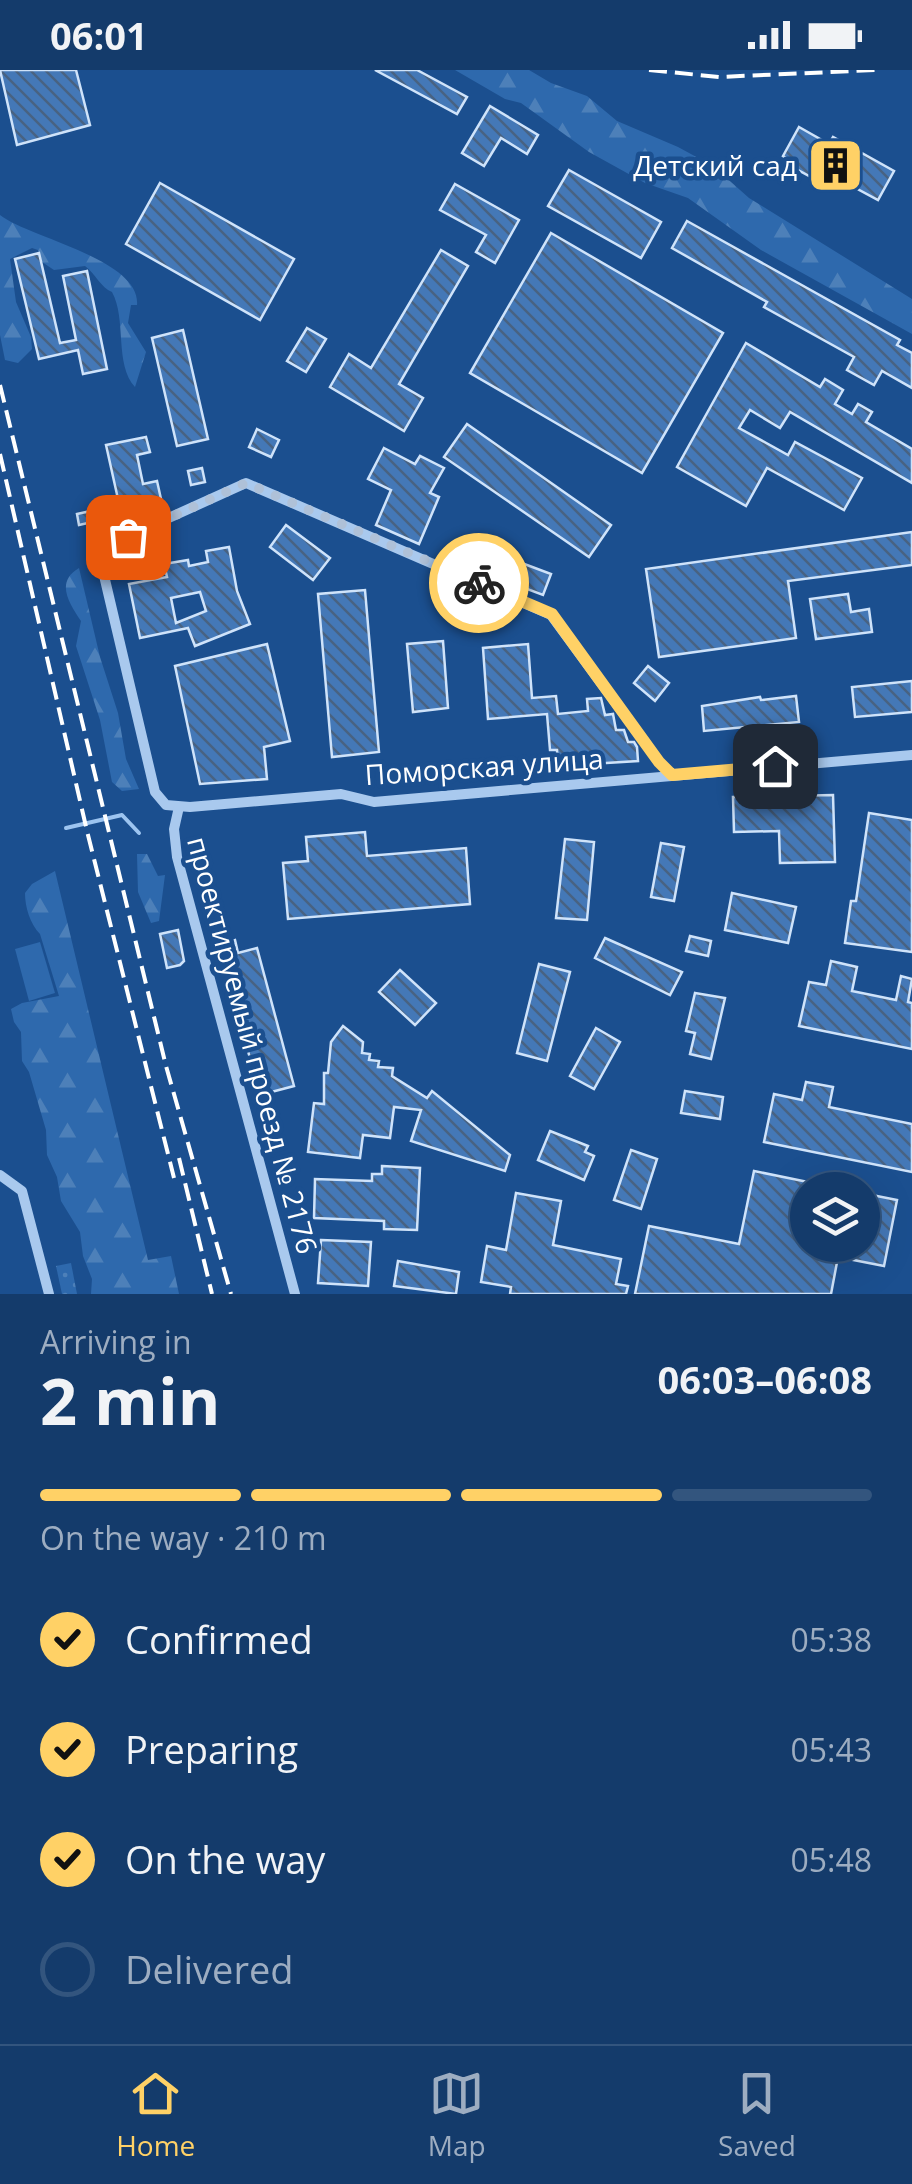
<!DOCTYPE html>
<meta charset="utf-8">
<style>
:root{--surface:#143b6b;--page:#1d4271;--text:#f1f3f6;--muted:#9dadc1;--line:#33557e;--accent:#ffd166}
body{margin:0;font-family:"Open Sans",sans-serif;background:var(--page);color:var(--text);height:100vh;display:flex;flex-direction:column;font-size:38px;white-space:nowrap}
*{box-sizing:border-box;margin:0}
p{font-size:32px;color:var(--muted)}
.icon{flex:none;width:55px;height:55px;fill:none;stroke:currentColor;stroke-width:2;stroke-linecap:round;stroke-linejoin:round}
.map{position:relative;height:1224px;overflow:hidden}
.side{display:flex;flex-direction:column;background:var(--surface);flex:1}
.side>*{flex:none}
.tools{position:absolute;left:790px;top:1102px;display:grid;gap:20px}
.tools a{display:grid;place-items:center;width:90px;height:90px;border-radius:50%;background:var(--surface);box-shadow:0 10px 40px #0002,0 0 0 2px var(--line);font-size:50px}
.pin{position:absolute;display:grid;place-items:center;width:85px;height:85px;color:#fff;margin:-42px;border-radius:20px;box-shadow:0 5px 15px #0006}
.courier{position:absolute;display:grid;place-items:center;width:100px;height:100px;margin:-50px;border:8px solid #ffd166;border-radius:50%;background:#fff;color:#222;box-shadow:0 2px 12px #0007}
.summary em{font-style:normal;font-weight:700}
.summary div{display:flex;flex-direction:column-reverse}
.summary{display:flex;align-items:center;justify-content:space-between;height:170px;padding:0 40px}
h1{font-size:65px;font-weight:700;line-height:75px}
.bar{display:grid;grid-template-columns:repeat(4,1fr);gap:15px 10px;align-content:center;height:120px;padding:0 40px}
.bar i{height:12px;border-radius:8px;background:var(--line)}
.bar .active{background:var(--accent)}
.bar p{grid-column:span 4}
ol{padding:0 40px;list-style:none}
li{display:flex;align-items:center;gap:30px;height:110px}
li p{margin-inline-start:auto}
li .icon{padding:10px;border-radius:50%;background:var(--accent);color:#111;stroke-width:4}
li:last-child{color:var(--muted)}
li i{width:55px;height:55px;border:5px solid var(--line);border-radius:50%}
.status{display:flex;justify-content:space-between;align-items:center;height:70px;padding:0 50px;background:var(--surface);direction:ltr}
.status svg{height:28px;fill:currentColor}
.tab-bar{display:flex;justify-content:space-around;align-items:center;height:140px;border-top:2px solid var(--line);background:var(--surface);font-size:28px;color:var(--muted)}
.tab-bar a{display:grid;justify-items:center;gap:5px}
.tab-bar .active{color:var(--accent)}
.map>svg:first-child{display:block}
.grass{fill:url(#grass-dots)}
.forest{fill:url(#forest-firs)}
.pitch{fill:#2e69ad}
.lines{fill:none;stroke-linecap:round;stroke-linejoin:round}
.stream{stroke:#9cc4f0;stroke-width:4}
.building{fill:url(#building-back-hatch);stroke:#cfe3fa;stroke-width:2.5;fill-rule:evenodd}
.minor{stroke:#a9c9ee;stroke-width:10}
.rail{stroke:#fff;stroke-width:4;stroke-dasharray:18 8;stroke-linecap:butt}
.done{stroke:#afc1d8;stroke-width:10;stroke-dasharray:0 18}
.route{stroke:#ffd166;stroke-width:12}
.labels{text-anchor:middle;dominant-baseline:central;stroke-width:9;stroke-linejoin:round;paint-order:stroke}
.poi-label{font-size:28px;fill:#fff;stroke:#1b4f8f;text-anchor:end}
.street-label{font-size:28px;fill:#fff;stroke:#1b4f8f}
</style>
<div class="status"><b>06:01</b><svg viewBox="0 0 49 12"><path d="M0 12V9h3v3zM5 12V6h3v6zM10 12V3h3v9zM15 12V0h3v12zM26 1h20v11H26zM47 4h2v5h-2z"/></svg></div>
<div class="map">
<svg width="912" height="1224" viewBox="0 0 912 1224">
<defs>
<pattern id="grass-dots" width="8" height="8" patternUnits="userSpaceOnUse" patternTransform="scale(2.5)"><rect width="8" height="8" fill="#2e69ad"/><path d="M2 2h.1M6 6h.1" fill="none" stroke="#4d80b9" stroke-width="1.8" stroke-linecap="round"/></pattern>
<pattern id="forest-firs" width="22" height="20" patternUnits="userSpaceOnUse" patternTransform="scale(2.5)"><rect width="22" height="20" fill="#2e69ad"/><path d="M5 1l3.5 6h-7zM16 11l3.5 6h-7z" fill="#4d80b9"/></pattern>
<pattern id="building-back-hatch" width="6" height="6" patternUnits="userSpaceOnUse" patternTransform="scale(2.5)"><rect width="6" height="6" fill="#4478b7"/><path d="M-1 5l2 2M0 0l6 6M5-1l2 2" fill="none" stroke="#486282"/></pattern>
</defs>
<rect width="100%" height="100%" fill="#1b4f8f"/>
<!-- grass -->
<polygon class="grass" points="71,1193 77,1224 62,1224 56,1196"/>
<!-- forest -->
<g class="forest">
<polygon points="455,0 529,0 551,13 587,26 617,51 678,77 713,96 749,128 912,229 912,264 761,180 688,128 645,113 589,82 521,33 505,29"/>
<path d="M0,145C27,167 141,189 137,235H131L128,253L146,282L135,317C114,294 127,249 112,222C101,218 95,203 85,196L54,200L42,192L38,180L32,178L10,189L16,232L31,267L32,279L18,293L5,290L0,265Z"/>
<path d="M79,498L100,587L118,643L126,689L139,719L122,721L112,712L100,650L76,576L81,551C69,533 55,512 79,498Z"/>
<polygon points="137,784 147,784 158,806 165,805 159,851 151,853 138,822"/>
<path d="M55,801L148,1190L171,1186L179,1224H91L92,1209L83,1186L80,1162L61,1131L57,1107L47,1085L46,1060L29,1002L22,991L21,962L14,952L11,939L22,933L59,926L40,864C30,854 25,837 25,823L32,814Z"/>
</g>
<!-- pitch -->
<polygon class="pitch" points="40,872 55,923 29,931 15,879"/>
<g class="lines">
<!-- stream -->
<polyline class="stream" points="66,758 122,745 139,763"/>
</g>
<!-- building -->
<g class="building">
<polygon points="0,0 76,0 90,55 17,75"/>
<polygon points="375,0 417,0 467,27 457,44"/>
<polygon points="490,36 538,65 527,84 501,68 484,96 462,83"/>
<polygon points="799,57 829,74 833,67 894,101 878,130 848,114 845,119 814,102 811,107 787,94 789,90 783,86"/>
<polygon points="569,100 661,152 641,188 548,136"/>
<polygon points="160,113 294,189 260,250 126,174"/>
<polygon points="455,114 519,150 495,193 476,182 486,165 440,140"/>
<polygon points="687,151 900,270 897,275 912,283 912,318 882,301 874,315 847,300 854,287 764,237 767,232 672,178"/>
<polygon points="551,163 723,263 642,403 470,303"/>
<polygon points="441,180 468,196 399,314 423,328 404,361 330,317 349,284 371,298"/>
<polygon points="39,183 60,273 76,270 63,206 87,201 107,299 83,304 78,280 39,289 15,189"/>
<polygon points="307,258 326,269 306,302 287,291"/>
<polygon points="183,260 208,369 177,376 152,268"/>
<polygon points="746,273 820,317 825,309 843,320 835,334 852,344 858,334 872,342 866,352 912,379 912,413 790,342 780,358 750,340 739,358 788,385 795,372 862,408 844,440 767,398 746,436 677,397"/>
<polygon points="467,354 611,455 589,487 444,387"/>
<polygon points="257,359 279,370 271,387 249,377"/>
<polygon points="146,367 150,382 137,385 143,414 157,411 161,429 120,438 106,375"/>
<polygon points="384,378 415,394 420,386 444,398 430,423 439,427 419,474 376,455 391,420 368,409"/>
<polygon points="202,398 205,412 191,415 188,401"/>
<polygon points="95,440 97,451 79,455 77,444"/>
<polygon points="286,455 330,488 313,510 270,477"/>
<polygon points="912,462 912,495 788,511 796,568 659,587 646,499"/>
<path d="M229,477L237,521L250,554L195,576L188,558L140,568L129,514L167,507L164,494L188,490L189,496L208,492L206,481ZM200,522L206,541L176,553L171,528Z"/>
<polygon points="511,489 551,504 543,525 503,510"/>
<polygon points="365,520 379,682 332,687 318,524"/>
<polygon points="848,524 851,542 869,539 872,562 816,569 810,529"/>
<polygon points="443,571 448,638 413,642 407,574"/>
<polygon points="267,574 290,671 264,677 267,709 200,714 175,596"/>
<polygon points="528,574 532,628 556,626 558,644 588,641 587,629 601,628 605,645 613,644 616,660 624,660 628,672 634,672 637,677 638,691 558,696 557,680 550,680 547,644 488,649 483,578"/>
<polygon points="648,596 669,613 655,631 634,613"/>
<polygon points="912,611 912,642 855,647 852,617"/>
<polygon points="796,626 799,652 704,661 702,636 760,627 761,630"/>
<polygon points="833,725 835,792 780,793 779,761 734,762 733,727"/>
<polygon points="869,743 912,750 912,882 845,873 851,831 856,831"/>
<polygon points="365,762 367,786 466,778 470,834 288,849 283,793 308,791 306,767"/>
<polygon points="565,769 594,772 587,850 556,848"/>
<polygon points="661,773 684,777 674,831 651,827"/>
<polygon points="732,823 796,837 788,873 725,860"/>
<polygon points="178,860 184,891 180,895 167,898 160,864"/>
<polygon points="690,866 711,871 708,886 686,881"/>
<polygon points="605,868 682,902 670,925 595,888"/>
<polygon points="235,870 238,883 257,878 294,1016 260,1025 219,875"/>
<polygon points="831,891 857,897 852,921 896,930 901,906 912,909 908,932 912,933 912,979 799,956 809,912 826,915"/>
<polygon points="539,894 570,902 547,991 517,983"/>
<polygon points="400,900 436,933 415,955 379,922"/>
<polygon points="695,923 725,928 711,989 690,984 695,963 686,961"/>
<polygon points="343,956 363,972 362,983 370,984 369,990 379,991 378,997 393,998 392,1006 427,1028 432,1021 510,1085 505,1101 411,1071 421,1040 394,1037 390,1068 363,1065 360,1088 308,1082 314,1033 324,1034 324,1003 328,1003 331,972"/>
<polygon points="596,958 620,972 594,1019 570,1006"/>
<polygon points="806,1012 833,1017 829,1037 912,1054 912,1102 764,1072 774,1024 802,1030"/>
<polygon points="685,1021 723,1027 720,1049 681,1043"/>
<polygon points="550,1061 588,1076 585,1082 594,1086 584,1110 538,1090"/>
<polygon points="631,1080 657,1089 641,1139 614,1130"/>
<polygon points="382,1096 420,1098 417,1160 384,1159 384,1151 314,1148 315,1109 372,1111 372,1104 382,1104"/>
<polygon points="754,1101 808,1112 808,1175 862,1175 862,1123 897,1130 884,1196 838,1187 831,1224 635,1224 649,1156 739,1174"/>
<polygon points="516,1123 561,1131 553,1175 621,1189 616,1214 628,1216 626,1224 510,1224 511,1217 481,1212 487,1176 506,1180"/>
<polygon points="321,1170 371,1172 368,1216 318,1213"/>
<polygon points="398,1191 459,1202 456,1224 394,1216"/>
</g>
<g class="lines">
<!-- minor -->
<g class="minor">
<polyline points="672,705 659,692 551,545 246,413 98,480 155,722 166,735 190,737 341,724 374,732 912,685"/>
<polyline points="179,737 174,759 177,787 295,1224"/>
<polyline points="0,1105 22,1121 49,1224"/>
</g>
<!-- rail -->
<g class="rail">
<polyline points="649,0 719,7 876,0"/>
<polyline points="0,315 166,996 231,1224"/>
<polyline points="0,384 87,761 174,1108"/>
<polyline points="179,1088 212,1224"/>
</g>
</g>
<g class="lines">
<!-- done -->
<polyline class="done" points="128,467 246,413 479,513"/>
<!-- route -->
<polyline class="route" points="479,513 552,544 659,692 672,705 775,696"/>
</g>
<!-- icons -->
<defs>
<symbol id="building-square" viewBox="-11 -11 22 22"><rect x="-9" y="-9" width="18" height="18" rx="4" fill="#ffd166" stroke="#1b4f8f"/><path d="M-4-6H4V6H1V3H-1V6H-4ZM-2.5-4.3h1.7v1.8h-1.7ZM.8-4.3h1.7v1.8H.8ZM-2.5-1h1.7V.8h-1.7ZM.8-1h1.7V.8H.8Z" fill="#111"/></symbol>
</defs>
<g fill-rule="evenodd">
<use href="#building-square" x="804" y="64" width="63" height="63"/>
</g>
<g class="labels">
<!-- poi labels -->
<g class="poi-label">
<text x="797" y="95">Детский сад</text>
</g>
<!-- street labels -->
<g class="street-label">
<text transform="translate(484 696) rotate(-4)">Поморская улица</text>
<text transform="translate(253 975) rotate(75)">проектируемый проезд № 2176</text>
</g>
</g>
</svg>
<div class="tools">
<a><svg class="icon" aria-label="layers" viewBox="0 0 24 24"><path d="M12 4l9 5-9 5-9-5zM3 14l9 5 9-5"/></svg></a>
</div>
<div class="pin" style="left:128px;top:467px;background:#ea580c"><svg class="icon" aria-label="bag" viewBox="0 0 24 24"><path d="M5 8h14l-1 12H6zM9 8a3 3 0 0 1 6 0"/></svg></div>
<div class="pin" style="left:775px;top:696px;background:#1f2937"><svg class="icon" aria-label="home" viewBox="0 0 24 24"><path d="M3 11l9-7 9 7M6 9v11h12V9"/></svg></div>
<div class="courier" style="left:479px;top:513px"><svg class="icon" aria-label="bike" viewBox="0 0 24 24"><circle cx="6" cy="16" r="4"/><circle cx="18" cy="16" r="4"/><path d="M6 16l4-8h5l3 8M10 8l3 8H6M13 5h3"/></svg></div>
</div>
<section class="side">
<div class="summary"><div><h1>2 min</h1><p>Arriving in</p></div><em>06:03–06:08</em></div>
<div class="bar"><i class="active"></i><i class="active"></i><i class="active"></i><i></i><p>On the way · 210 m</p></div>
<ol>
<li><svg class="icon" aria-label="check" viewBox="0 0 24 24"><path d="M5 12l5 5 9-10"/></svg>Confirmed<p>05:38</p></li>
<li><svg class="icon" aria-label="check" viewBox="0 0 24 24"><path d="M5 12l5 5 9-10"/></svg>Preparing<p>05:43</p></li>
<li><svg class="icon" aria-label="check" viewBox="0 0 24 24"><path d="M5 12l5 5 9-10"/></svg>On the way<p>05:48</p></li>
<li><i></i>Delivered</li>
</ol>
</section>
<nav class="tab-bar">
<a class="active"><svg class="icon" aria-label="home" viewBox="0 0 24 24"><path d="M3 11l9-7 9 7M6 9v11h12V9"/></svg>Home</a>
<a><svg class="icon" aria-label="map" viewBox="0 0 24 24"><path d="M3 6l6-2 6 2 6-2v14l-6 2-6-2-6 2zM9 4v14M15 6v14"/></svg>Map</a>
<a><svg class="icon" aria-label="saved" viewBox="0 0 24 24"><path d="M7 4h10v16l-5-4-5 4z"/></svg>Saved</a>
</nav>
